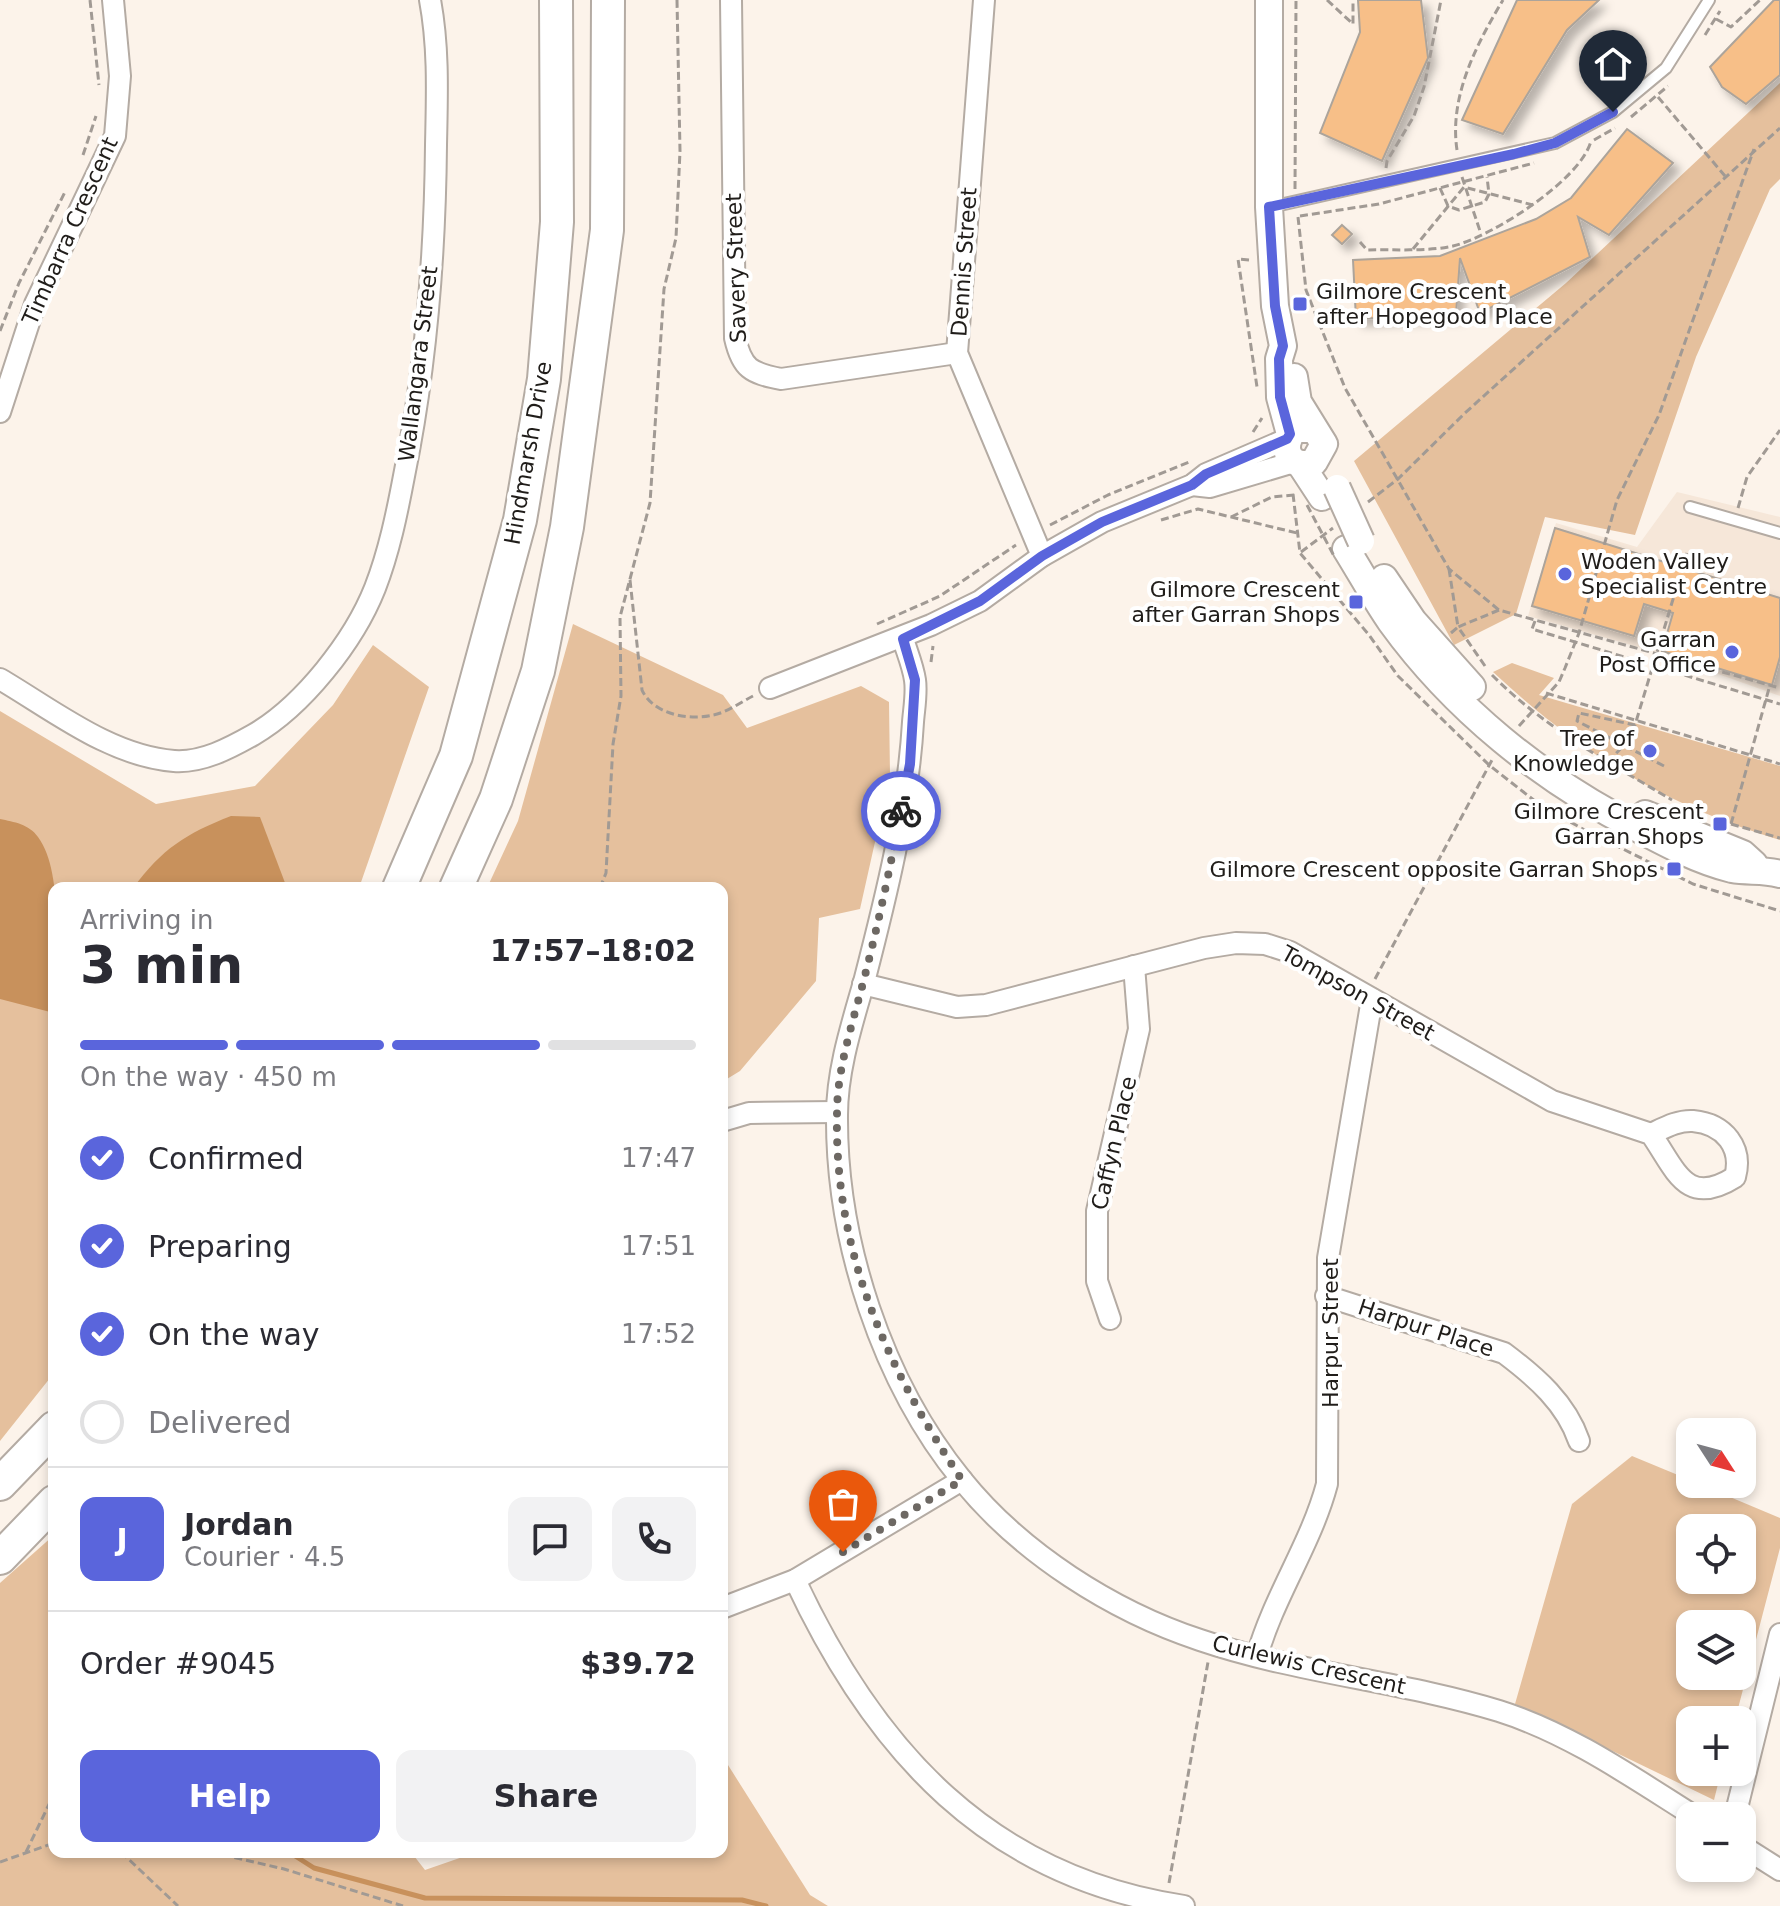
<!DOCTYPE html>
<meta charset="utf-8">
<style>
:root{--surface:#fff;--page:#f2f2f3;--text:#2b2b33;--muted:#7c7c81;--line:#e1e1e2;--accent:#5a65dc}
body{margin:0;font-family:"DejaVu Sans",sans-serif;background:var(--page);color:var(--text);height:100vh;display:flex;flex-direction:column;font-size:30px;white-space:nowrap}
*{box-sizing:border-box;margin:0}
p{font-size:26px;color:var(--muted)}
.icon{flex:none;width:44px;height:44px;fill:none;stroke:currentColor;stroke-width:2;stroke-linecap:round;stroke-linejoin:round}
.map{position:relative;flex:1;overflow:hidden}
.sheet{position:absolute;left:48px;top:882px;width:680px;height:976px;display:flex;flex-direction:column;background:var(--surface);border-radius:16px;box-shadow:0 4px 12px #0003}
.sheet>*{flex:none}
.needle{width:52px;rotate:126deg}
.fabs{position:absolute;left:1676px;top:1418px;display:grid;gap:16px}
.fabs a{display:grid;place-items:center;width:80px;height:80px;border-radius:16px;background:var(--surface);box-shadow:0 4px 12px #0003;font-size:40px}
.pin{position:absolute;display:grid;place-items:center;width:68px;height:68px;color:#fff;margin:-82px -34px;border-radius:50% 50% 50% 0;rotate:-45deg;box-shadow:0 0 8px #0007}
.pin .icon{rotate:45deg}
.courier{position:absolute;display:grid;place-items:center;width:80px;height:80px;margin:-40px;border:6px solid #5a65dc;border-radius:50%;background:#fff;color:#222;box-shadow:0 2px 10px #0007}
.head em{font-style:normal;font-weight:600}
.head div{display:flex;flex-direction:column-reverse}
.head{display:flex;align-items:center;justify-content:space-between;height:136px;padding:0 32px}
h1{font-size:52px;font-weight:600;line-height:60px}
.bar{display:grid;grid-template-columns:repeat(4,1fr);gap:12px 8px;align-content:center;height:96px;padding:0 32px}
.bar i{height:10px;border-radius:6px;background:var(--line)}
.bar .on{background:var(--accent)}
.bar p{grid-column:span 4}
.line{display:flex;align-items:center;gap:20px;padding:0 32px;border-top:2px solid var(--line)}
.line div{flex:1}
.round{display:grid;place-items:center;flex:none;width:84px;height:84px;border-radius:16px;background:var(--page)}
ol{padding:0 32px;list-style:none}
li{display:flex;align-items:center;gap:24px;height:88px}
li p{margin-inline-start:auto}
li .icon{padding:8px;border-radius:50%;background:var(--accent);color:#fff;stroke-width:4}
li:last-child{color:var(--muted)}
li i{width:44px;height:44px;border:4px solid var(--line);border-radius:50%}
.primary-button{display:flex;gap:16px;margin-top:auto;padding:16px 32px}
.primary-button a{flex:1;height:92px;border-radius:16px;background:var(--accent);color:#fff;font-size:32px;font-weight:600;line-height:92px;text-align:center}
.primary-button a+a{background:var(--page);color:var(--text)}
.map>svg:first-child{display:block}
.built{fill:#f6e7d9}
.green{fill:#e5c09d;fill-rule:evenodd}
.water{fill:#c8915c}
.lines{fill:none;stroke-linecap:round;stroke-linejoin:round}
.stream{stroke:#c8915c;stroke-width:5}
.building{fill:#f7bf88;stroke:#aca49b;stroke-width:2;filter:url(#shadow)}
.service-casing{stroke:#b4aba3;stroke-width:14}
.minor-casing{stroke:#b4aba3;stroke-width:24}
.tertiary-casing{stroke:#b4aba3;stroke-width:30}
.primary-casing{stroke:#b4aba3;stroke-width:36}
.path{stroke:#a19a94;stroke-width:3;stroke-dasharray:8 4;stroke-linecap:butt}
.service{stroke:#fff;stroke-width:10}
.minor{stroke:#fff;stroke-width:20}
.tertiary{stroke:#fff;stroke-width:26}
.primary{stroke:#fff;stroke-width:32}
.tertiary-bridge-casing{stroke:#b4aba3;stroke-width:30;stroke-linecap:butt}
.path-bridge{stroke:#a19a94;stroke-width:3;stroke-dasharray:8 4;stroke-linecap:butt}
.tertiary-bridge{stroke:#fff;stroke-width:26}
.done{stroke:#6d6863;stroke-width:8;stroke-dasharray:0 14.4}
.route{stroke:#5a65dc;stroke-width:10}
.poi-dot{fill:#5a65dc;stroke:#fff;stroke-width:3}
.labels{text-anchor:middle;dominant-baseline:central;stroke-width:8;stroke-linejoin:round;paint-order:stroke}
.street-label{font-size:22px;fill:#201d1a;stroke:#fff}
.poi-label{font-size:22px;fill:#201d1a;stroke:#fff;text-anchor:end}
</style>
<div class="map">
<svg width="1780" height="1906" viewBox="0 0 1780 1906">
<defs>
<filter id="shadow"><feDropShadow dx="7" dy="7" stdDeviation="4" flood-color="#0004"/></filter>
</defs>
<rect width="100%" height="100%" fill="#fcf3ea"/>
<!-- built -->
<polygon class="built" points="1677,492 1780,517 1780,696 1656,652 1528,616 1556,523 1637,547"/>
<!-- green -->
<g class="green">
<polygon points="1780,83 1780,179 1770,189 1696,357 1635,535 1545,517 1516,614 1454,645 1354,461 1566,283"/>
<polygon points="573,624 723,695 747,728 861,686 889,702 890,775 860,909 819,918 816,981 740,1071 722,1082 722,888 487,888 518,821"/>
<polygon points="373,645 429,687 359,888 54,888 54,1373 0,1441 0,711 156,804 255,786 333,705"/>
<path d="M1512,663L1554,678L1539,695L1780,766V840C1665,805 1581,754 1493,672Z"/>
<path d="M1632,1456L1690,1480V1484H1699L1780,1518V1548L1735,1720H1690V1772H1721L1714,1800L1515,1704L1572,1504ZM1690,1528H1742V1580H1690ZM1690,1624H1742V1676H1690Z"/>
<polygon points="54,1535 54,1852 411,1852 425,1870 477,1852 722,1852 722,1767 728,1765 810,1895 828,1906 0,1906 0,1583"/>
</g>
<!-- water -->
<g class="water">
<path d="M231,816L260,817L287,888H133C162,849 185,834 231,816Z"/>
<path d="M0,819C14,822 29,824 38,837C66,875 54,966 54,1013L0,999Z"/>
</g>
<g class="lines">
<!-- stream -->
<polyline class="stream" points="289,1852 314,1868 425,1898 742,1900 766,1906"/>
</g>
<!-- building -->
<g class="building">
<polygon points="1358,0 1421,0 1428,58 1382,161 1320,133 1360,32"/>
<polygon points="1517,0 1599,0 1567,30 1503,134 1462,120"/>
<polygon points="1774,0 1780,0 1780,75 1746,104 1722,87 1710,67"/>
<polygon points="1627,129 1673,163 1609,235 1578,217 1590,257 1480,313 1460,258 1456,314 1356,319 1353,260 1440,256 1536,219 1571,198"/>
<polygon points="1342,225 1352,234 1342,244 1332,235"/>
<polygon points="1555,528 1780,598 1780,657 1772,685 1662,651 1673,613 1644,604 1634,636 1532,606"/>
</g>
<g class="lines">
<defs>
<g id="service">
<polyline points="1271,207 1555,143 1613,112 1666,68 1709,0"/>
<polyline points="1690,507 1780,533"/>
</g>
<g id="minor">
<path d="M731,0L735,338C742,369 751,373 781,379L957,353"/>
<polyline points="984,0 957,353 1042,556"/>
<polyline points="0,412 35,304 115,136 120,76 113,0"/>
<polyline points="1192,485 1210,487 1294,462"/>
<path d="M903,639C907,652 913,666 915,680C917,693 914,709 913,722C908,809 886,897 864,982C852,1024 837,1070 837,1115C836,1241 882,1382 962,1480C1021,1553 1112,1611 1200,1640C1297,1673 1401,1681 1499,1711C1569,1733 1632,1777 1694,1816"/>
<path d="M0,679C53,710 110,756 174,761C202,763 230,748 253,735C303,706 354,641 375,588C389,552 397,513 404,476C426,368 435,255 436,145C437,96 439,48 430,0"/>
<polyline points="770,688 931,625 980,601 1042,556 1102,522 1192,485 1206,474 1287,439"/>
<path d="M863,984L957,1007L986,1005L1204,948L1236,943L1265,944L1290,952L1552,1101L1651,1134C1664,1128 1678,1120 1693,1121C1725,1124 1743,1148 1735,1177C1686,1208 1676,1170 1651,1134"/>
<polyline points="722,1121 749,1113 837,1112"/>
<path d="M1326,1296L1504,1353C1536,1377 1566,1403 1579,1441"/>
<polyline points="1110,1319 1097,1281 1097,1211 1139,1029 1134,966"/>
<path d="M795,1580C875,1751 989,1877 1184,1906"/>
<polyline points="722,1608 795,1580 962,1480"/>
<path d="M1257,1656C1274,1596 1311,1544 1327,1484L1328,1258L1372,999"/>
<polyline points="1735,1816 1780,1634"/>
<polyline points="1742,1846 1780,1870"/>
</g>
<g id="tertiary">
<polyline points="1269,0 1269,207 1275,306 1283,346 1279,359 1280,397 1290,434"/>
<path d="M1294,377L1298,402L1324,444L1314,462C1290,471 1278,447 1295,429H1314"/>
<polyline points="1301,465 1322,497"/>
<path d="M1346,549C1361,573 1375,599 1391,622C1454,709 1541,779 1637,828C1667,844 1699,861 1732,869C1748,872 1763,869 1780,874"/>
<polyline points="1384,578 1413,621 1472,687"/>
<polyline points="1645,814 1743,854 1754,864"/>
</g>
<g id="primary">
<polyline points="399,888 456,756 520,520 544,379 557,222 556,0"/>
<polyline points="456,888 496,799 538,671 567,527 607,230 608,0"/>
<polyline points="0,1484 54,1428"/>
<polyline points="0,1558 54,1502"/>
</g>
</defs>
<!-- service casing -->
<use href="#service" class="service-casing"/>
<!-- minor casing -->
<use href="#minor" class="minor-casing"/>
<!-- tertiary casing -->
<use href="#tertiary" class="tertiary-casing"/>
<!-- primary casing -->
<use href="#primary" class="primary-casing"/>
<!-- path -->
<g class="path">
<polyline points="90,0 99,85"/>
<polyline points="1327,0 1353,24 1353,0"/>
<polyline points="1716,19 1731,27 1760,0"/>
<polyline points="1705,35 1720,11"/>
<polyline points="1658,97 1725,176"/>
<polyline points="1631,117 1668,86"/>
<polyline points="1594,140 1615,128"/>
<path d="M1457,150C1449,97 1476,45 1503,0"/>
<polyline points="83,155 96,116"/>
<polyline points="1386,168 1387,161 1414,116 1424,87 1441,0"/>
<polyline points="1462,177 1481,234"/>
<polyline points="1440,188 1448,206 1459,210 1485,202 1489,194 1487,177"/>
<polyline points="1295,189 1296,0"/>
<polyline points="1300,216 1379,204 1534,163"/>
<polyline points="1298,217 1306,290 1345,388 1449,569 1499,610 1780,688"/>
<path d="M1360,242L1367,250C1394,249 1426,252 1453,246C1491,237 1581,180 1591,141"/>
<polyline points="1413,249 1464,187 1533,205"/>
<polyline points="1249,260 1238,259 1257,387"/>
<polyline points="0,331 19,283 66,190"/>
<polyline points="1253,432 1262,418"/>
<polyline points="1293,494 1300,553 1369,635 1398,676 1489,765 1540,805 1583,829 1693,884 1780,911"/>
<polyline points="1368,502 1398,479 1465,413 1780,128"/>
<polyline points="1738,508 1747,477 1780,430"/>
<polyline points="1231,517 1272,497 1294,495"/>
<polyline points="1161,520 1198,509 1297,533"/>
<polyline points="1050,525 1108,495 1189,462"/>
<polyline points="1301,552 1333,528"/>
<polyline points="1449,569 1458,627 1451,633"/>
<path d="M630,580L642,690C653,714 688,721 713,715C726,713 741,702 753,696"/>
<polyline points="1535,621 1532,629 1780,704"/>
<polyline points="877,624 940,596 1016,545"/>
<polyline points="931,662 933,646"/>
<polyline points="1485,666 1458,627 1499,610"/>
<path d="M1492,675C1545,728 1608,762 1672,800"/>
<polyline points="1546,693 1780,764"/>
<polyline points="1519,726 1559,682 1565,668 1579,633 1617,500 1659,415 1754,149"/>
<polyline points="1628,747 1635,725"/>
<polyline points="1608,762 1624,745"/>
<polyline points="1664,766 1577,721 1579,713 1635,725 1687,553"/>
<polyline points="1731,824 1780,838"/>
<polyline points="1731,824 1770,685"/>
<polyline points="600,888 606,873 613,744 621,696 620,617 650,503 664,289 676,238 680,151 677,0"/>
<polyline points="1375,979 1492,760"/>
<polyline points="26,1852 54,1794"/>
<polyline points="121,1852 178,1906"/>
<polyline points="211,1852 284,1869 403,1906"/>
<polyline points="0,1862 54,1843"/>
<polyline points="1169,1883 1208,1662"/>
</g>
<!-- service -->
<use href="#service" class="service"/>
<!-- minor -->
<use href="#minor" class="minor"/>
<!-- tertiary -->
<use href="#tertiary" class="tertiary"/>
<!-- primary -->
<use href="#primary" class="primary"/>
<defs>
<polyline id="tertiary-bridge" points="1337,488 1361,541"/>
</defs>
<!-- tertiary-bridge casing -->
<use href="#tertiary-bridge" class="tertiary-bridge-casing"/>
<!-- path-bridge -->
<polyline class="path-bridge" points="1307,505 1334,556"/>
<!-- tertiary-bridge -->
<use href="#tertiary-bridge" class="tertiary-bridge"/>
</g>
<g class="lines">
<!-- done -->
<path class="done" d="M843,1552L962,1480C887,1368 834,1252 837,1113C837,1070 852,1025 863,983C878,926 890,868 901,811"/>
<!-- route -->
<polyline class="route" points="901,811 910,764 915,680 903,639 980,601 1042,556 1102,522 1192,485 1206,474 1287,439 1290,434 1280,397 1279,359 1283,346 1275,306 1269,207 1514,154 1555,143 1613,112"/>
</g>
<!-- markers -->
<g class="poi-dot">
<rect x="1292" y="296" width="16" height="16" rx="4"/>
<circle cx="1565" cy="574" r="8"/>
<rect x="1348" y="594" width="16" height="16" rx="4"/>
<circle cx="1732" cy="652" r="8"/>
<circle cx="1650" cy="751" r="8"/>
<rect x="1712" y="816" width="16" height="16" rx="4"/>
<rect x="1666" y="861" width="16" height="16" rx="4"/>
</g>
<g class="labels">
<!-- street labels -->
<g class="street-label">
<text transform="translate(70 231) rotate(-66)">Timbarra Crescent</text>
<text transform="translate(964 262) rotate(-86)">Dennis Street</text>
<text transform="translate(736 268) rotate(-92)">Savery Street</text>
<text transform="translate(418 364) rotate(-83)">Wallangara Street</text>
<text transform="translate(528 453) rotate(-80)">Hindmarsh Drive</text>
<text transform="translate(1358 993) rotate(29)">Tompson Street</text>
<text transform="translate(1114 1143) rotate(-77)">Caffyn Place</text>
<text transform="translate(1426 1328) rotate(18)">Harpur Place</text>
<text transform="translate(1330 1333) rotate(-90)">Harpur Street</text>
<text transform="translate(1309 1665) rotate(13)">Curlewis Crescent</text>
</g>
<!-- poi labels -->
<g class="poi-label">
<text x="1316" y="291" text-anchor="start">Gilmore Crescent<tspan x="1316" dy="25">after Hopegood Place</tspan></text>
<text x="1581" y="561" text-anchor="start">Woden Valley<tspan x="1581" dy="25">Specialist Centre</tspan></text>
<text x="1340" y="589">Gilmore Crescent<tspan x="1340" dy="25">after Garran Shops</tspan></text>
<text x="1716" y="639">Garran<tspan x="1716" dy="25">Post Office</tspan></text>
<text x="1634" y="738">Tree of<tspan x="1634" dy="25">Knowledge</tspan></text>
<text x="1704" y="811">Gilmore Crescent<tspan x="1704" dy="25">Garran Shops</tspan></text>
<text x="1658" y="869">Gilmore Crescent opposite Garran Shops</text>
</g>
</g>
</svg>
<div class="fabs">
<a><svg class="needle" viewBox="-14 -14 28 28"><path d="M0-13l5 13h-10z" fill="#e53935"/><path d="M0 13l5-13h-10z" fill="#7c7c81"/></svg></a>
<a><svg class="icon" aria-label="locate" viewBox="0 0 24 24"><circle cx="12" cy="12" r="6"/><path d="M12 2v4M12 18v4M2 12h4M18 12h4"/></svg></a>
<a><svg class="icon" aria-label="layers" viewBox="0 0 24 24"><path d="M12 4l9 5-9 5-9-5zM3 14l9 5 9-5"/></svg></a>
<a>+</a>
<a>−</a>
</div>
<div class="pin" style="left:843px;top:1552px;background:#ea580c"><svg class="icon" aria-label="bag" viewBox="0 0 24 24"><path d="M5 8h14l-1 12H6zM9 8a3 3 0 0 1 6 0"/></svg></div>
<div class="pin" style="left:1613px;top:112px;background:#1f2937"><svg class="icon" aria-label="home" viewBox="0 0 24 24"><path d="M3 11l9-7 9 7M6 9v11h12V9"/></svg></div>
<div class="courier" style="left:901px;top:811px"><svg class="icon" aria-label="bike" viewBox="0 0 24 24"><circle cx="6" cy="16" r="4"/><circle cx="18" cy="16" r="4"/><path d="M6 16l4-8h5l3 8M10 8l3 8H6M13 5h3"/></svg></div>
<section class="sheet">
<div class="head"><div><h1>3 min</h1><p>Arriving in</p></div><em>17:57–18:02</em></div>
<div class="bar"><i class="on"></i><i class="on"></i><i class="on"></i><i></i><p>On the way · 450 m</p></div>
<ol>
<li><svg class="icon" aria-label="check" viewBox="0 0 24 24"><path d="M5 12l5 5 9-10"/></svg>Confirmed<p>17:47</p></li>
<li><svg class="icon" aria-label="check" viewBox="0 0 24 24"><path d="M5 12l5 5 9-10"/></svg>Preparing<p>17:51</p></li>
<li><svg class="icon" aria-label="check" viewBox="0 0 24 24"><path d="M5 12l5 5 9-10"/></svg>On the way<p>17:52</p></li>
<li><i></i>Delivered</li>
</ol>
<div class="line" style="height:144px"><b class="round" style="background:var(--accent);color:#fff">J</b><div><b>Jordan</b><p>Courier · 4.5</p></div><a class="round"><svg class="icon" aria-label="chat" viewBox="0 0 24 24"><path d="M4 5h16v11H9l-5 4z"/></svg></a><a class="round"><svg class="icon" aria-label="phone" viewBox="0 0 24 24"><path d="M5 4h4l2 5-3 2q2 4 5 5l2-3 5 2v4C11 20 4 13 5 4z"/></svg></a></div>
<div class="line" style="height:104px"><div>Order #9045</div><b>$39.72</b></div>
<div class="primary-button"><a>Help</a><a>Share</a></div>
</section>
</div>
